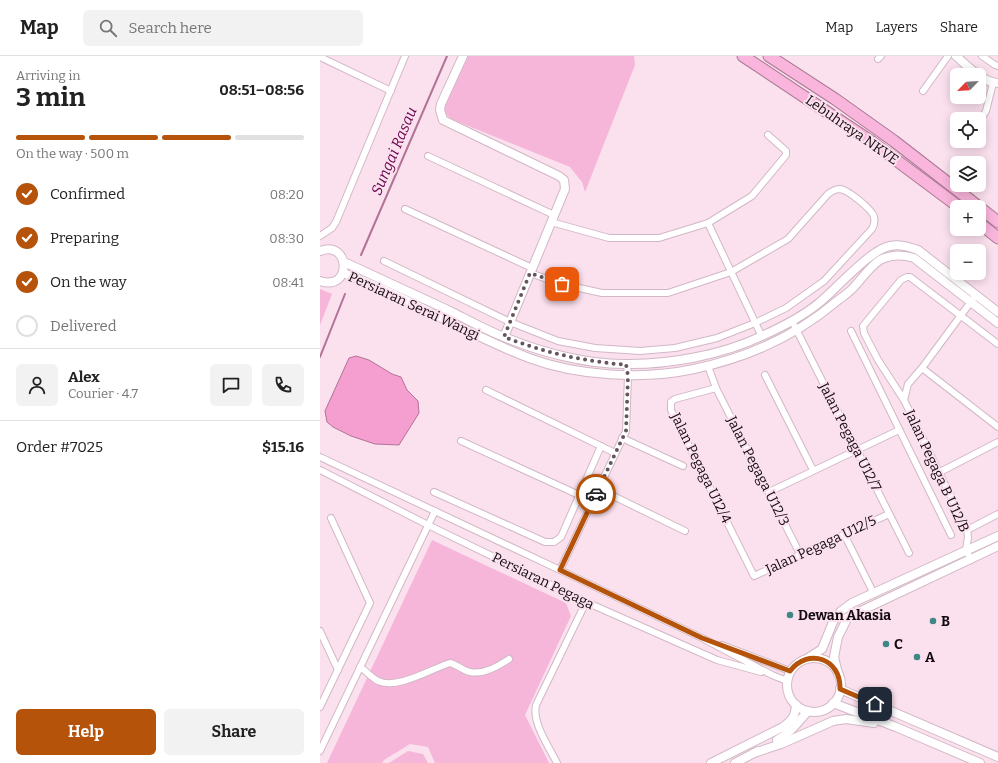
<!DOCTYPE html>
<meta charset="utf-8">
<style>
:root{--surface:#fff;--page:#f2f2f2;--text:#222;--muted:#767676;--line:#e0e0e0;--accent:#b45309}
body{margin:0;font-family:Bitter,serif;background:var(--page);color:var(--text);height:100vh;display:flex;flex-direction:column;font-size:15px;white-space:nowrap}
*{box-sizing:border-box;margin:0}
p{font-size:13px;color:var(--muted)}
.icon{flex:none;width:22px;height:22px;fill:none;stroke:currentColor;stroke-width:2;stroke-linecap:round;stroke-linejoin:round}
.map{position:relative;flex:1;overflow:hidden}
.sheet{display:flex;flex-direction:column;background:var(--surface);width:320px}
.sheet>*{flex:none}
.needle{width:26px;rotate:245deg}
.controls{position:absolute;left:630px;top:12px;display:grid;gap:8px}
.controls a{display:grid;place-items:center;width:36px;height:36px;border-radius:6px;background:var(--surface);box-shadow:0 2px 10px #0003;font-size:20px}
.pin{position:absolute;display:grid;place-items:center;width:34px;height:34px;color:#fff;margin:-17px;border-radius:8px;box-shadow:0 2px 6px #0006}
.courier{position:absolute;display:grid;place-items:center;width:40px;height:40px;margin:-20px;border:3px solid #b45309;border-radius:50%;background:#fff;color:#222;box-shadow:0 1px 5px #0007}
.head em{font-style:normal;font-weight:700}
.head div{display:flex;flex-direction:column-reverse}
.head{display:flex;align-items:center;justify-content:space-between;height:68px;padding:0 16px}
h1{font-size:26px;font-weight:700;line-height:30px}
.bar{display:grid;grid-template-columns:repeat(4,1fr);gap:6px 4px;align-content:center;height:48px;padding:0 16px}
.bar i{height:5px;border-radius:3px;background:var(--line)}
.bar .on{background:var(--accent)}
.bar p{grid-column:span 4}
.line{display:flex;align-items:center;gap:10px;padding:0 16px;border-top:1px solid var(--line)}
.line div{flex:1}
.round{display:grid;place-items:center;flex:none;width:42px;height:42px;border-radius:6px;background:var(--page)}
ol{padding:0 16px;list-style:none}
li{display:flex;align-items:center;gap:12px;height:44px}
li p{margin-inline-start:auto}
li .icon{padding:4px;border-radius:50%;background:var(--accent);color:#fff;stroke-width:4}
li:last-child{color:var(--muted)}
li i{width:22px;height:22px;border:2px solid var(--line);border-radius:50%}
.primary-button{display:flex;gap:8px;margin-top:auto;padding:8px 16px}
.primary-button a{flex:1;height:46px;border-radius:6px;background:var(--accent);color:#fff;font-size:16px;font-weight:700;line-height:46px;text-align:center}
.primary-button a+a{background:var(--page);color:var(--text)}
header{display:flex;align-items:center;gap:24px;box-sizing:border-box;height:56px;padding:0 20px;background:var(--surface);border-bottom:1px solid var(--line)}
header strong{font-size:19px}
nav{display:flex;gap:22px;margin-inline-start:auto;font-size:14px}
.search{width:280px;height:36px;background:var(--page);display:flex;align-items:center;gap:10px;box-sizing:border-box;padding:0 14px;border-radius:6px;color:var(--muted);font-size:15px}
main{display:flex;flex:1;min-height:0}
.map>svg:first-child{display:block}
.green{fill:#f6b6d9}
.water{fill:#f59fd0;stroke:#b27396}
.lines{fill:none;stroke-linecap:round;stroke-linejoin:round}
.stream{stroke:#b27396;stroke-width:2}
.minor-casing{stroke:#d2b8c6;stroke-width:8}
.tertiary-casing{stroke:#d2b8c6;stroke-width:10}
.motorway-casing{stroke:#a97a94;stroke-width:13}
.minor{stroke:#fff;stroke-width:6}
.tertiary{stroke:#fff;stroke-width:8}
.motorway{stroke:#f9b5db;stroke-width:11}
.done{stroke:#65565e;stroke-width:4;stroke-dasharray:0 7.2}
.route{stroke:#b45309;stroke-width:5}
.poi-dot{fill:#3f8785;stroke:#fbe0ee;stroke-width:1.5}
.labels{text-anchor:middle;dominant-baseline:central;stroke-width:4;stroke-linejoin:round;paint-order:stroke}
.street-label{font-size:14px;fill:#140b10;stroke:#fbe0ee}
.poi-label{font-size:14px;font-weight:bold;fill:#140b10;stroke:#fbe0ee;text-anchor:start}
.water-label{font-size:15px;font-style:italic;fill:#6a014c;stroke:#fbe0ee}
</style>
<header>
<strong>Map</strong>
<div class="search"><svg class="icon" aria-label="search" viewBox="0 0 24 24"><circle cx="10" cy="10" r="6"/><path d="M15 15l6 6"/></svg>Search here</div>
<nav><a>Map</a><a>Layers</a><a>Share</a></nav>
</header>
<main>
<section class="sheet">
<div class="head"><div><h1>3 min</h1><p>Arriving in</p></div><em>08:51–08:56</em></div>
<div class="bar"><i class="on"></i><i class="on"></i><i class="on"></i><i></i><p>On the way · 500 m</p></div>
<ol>
<li><svg class="icon" aria-label="check" viewBox="0 0 24 24"><path d="M5 12l5 5 9-10"/></svg>Confirmed<p>08:20</p></li>
<li><svg class="icon" aria-label="check" viewBox="0 0 24 24"><path d="M5 12l5 5 9-10"/></svg>Preparing<p>08:30</p></li>
<li><svg class="icon" aria-label="check" viewBox="0 0 24 24"><path d="M5 12l5 5 9-10"/></svg>On the way<p>08:41</p></li>
<li><i></i>Delivered</li>
</ol>
<div class="line" style="height:72px"><a class="round"><svg class="icon" aria-label="person" viewBox="0 0 24 24"><circle cx="12" cy="8" r="4"/><path d="M4 21q1-7 8-7t8 7"/></svg></a><div><b>Alex</b><p>Courier · 4.7</p></div><a class="round"><svg class="icon" aria-label="chat" viewBox="0 0 24 24"><path d="M4 5h16v11H9l-5 4z"/></svg></a><a class="round"><svg class="icon" aria-label="phone" viewBox="0 0 24 24"><path d="M5 4h4l2 5-3 2q2 4 5 5l2-3 5 2v4C11 20 4 13 5 4z"/></svg></a></div>
<div class="line" style="height:52px"><div>Order #7025</div><b>$15.16</b></div>
<div class="primary-button"><a>Help</a><a>Share</a></div>
</section>
<div class="map">
<svg width="678" height="707" viewBox="0 0 678 707">
<rect width="100%" height="100%" fill="#fbe0ee"/>
<!-- green -->
<g class="green">
<polygon points="147,0 314,0 315,9 265,136 262,126 250,111 131,63 125,57 125,50"/>
<polygon points="0,233 12,238 0,269"/>
<polygon points="112,484 246,547 251,560 205,659 229,707 115,707 108,691 90,688 64,704 62,707 7,707"/>
<polygon points="88,695 103,698 108,707 69,707"/>
</g>
<!-- water -->
<polygon class="water" points="36,300 49,304 72,318 81,321 87,334 98,345 99,357 79,389 55,388 31,380 13,371 7,366 5,355 29,302"/>
<g class="lines">
<!-- stream -->
<g class="stream">
<polyline points="41,199 127,0"/>
<polyline points="0,301 25,238"/>
</g>
<defs>
<g id="minor">
<polyline points="662,0 675,9 678,10"/>
<polyline points="0,1 71,35"/>
<polyline points="558,3 561,0"/>
<polyline points="603,35 628,0"/>
<polyline points="659,66 666,55 673,27"/>
<polyline points="108,100 234,159"/>
<polyline points="85,153 212,212"/>
<polyline points="231,166 289,182 339,182 388,167 432,140 466,99 466,95 448,79"/>
<polyline points="388,167 442,281"/>
<polyline points="0,180 12,172 16,166 85,0"/>
<path d="M64,205L190,266L238,285L275,292L320,295L355,292L397,282L435,267L466,252L504,225L552,173C554,170 555,166 554,161C552,153 528,134 520,133C516,133 512,135 508,138L468,183L411,216L348,237H282L241,228L210,217"/>
<polyline points="472,265 589,497"/>
<polyline points="531,275 631,479"/>
<polyline points="388,310 396,332 480,498"/>
<polyline points="602,312 678,371"/>
<polyline points="445,319 493,414"/>
<polyline points="396,332 355,343 351,346 351,354 434,520 569,458"/>
<polyline points="166,334 295,397"/>
<polyline points="584,344 588,328 602,312 653,243"/>
<polyline points="302,382 363,410"/>
<polyline points="141,385 259,439"/>
<polyline points="0,401 240,514 382,582 452,619 467,625"/>
<polyline points="0,414 108,469 266,546 397,604 441,616"/>
<polyline points="618,417 678,386"/>
<polyline points="279,433 365,475"/>
<polyline points="114,436 225,486 234,486 241,481 281,390"/>
<polyline points="449,436 579,374"/>
<polyline points="647,474 678,458"/>
<polyline points="524,478 554,538"/>
<polyline points="651,504 646,494 648,481 647,474 584,344 558,304 544,277 543,270 581,224 587,221 590,221 678,288"/>
<polyline points="240,514 306,375 308,320 307,308"/>
<polyline points="0,575 18,614"/>
<polyline points="402,589 470,615"/>
<path d="M40,611C46,615 52,622 58,625C77,634 111,613 130,607C138,609 143,615 150,616C164,619 178,610 189,603"/>
<polyline points="0,651 50,547 11,462"/>
<polyline points="0,695 115,455"/>
<path d="M237,707C229,691 212,667 216,649L266,546"/>
</g>
<g id="tertiary">
<polyline points="143,0 121,48 120,54 123,64 239,120 244,124 245,133 184,281"/>
<path d="M636,0C648,10 661,26 678,27"/>
<path d="M0,195C30,183 33,236 0,225"/>
<path d="M24,206C59,222 95,239 130,255C148,264 166,274 184,281C220,296 265,308 304,308C348,309 402,299 442,280C462,271 483,260 499,247C516,233 551,193 570,190C580,188 589,191 598,194L678,256"/>
<path d="M23,217C87,240 145,278 209,302C257,320 323,324 374,313C426,302 476,280 517,245C522,241 527,238 532,233C541,224 549,211 560,204C572,198 582,198 594,202L678,267"/>
<polyline points="488,602 502,593 513,566 521,555 532,547 678,480"/>
<circle cx="494" cy="629" r="27"/>
<polyline points="518,618 514,601 518,581 528,561 678,490"/>
<polyline points="520,633 678,701"/>
<polyline points="513,647 576,671 660,707"/>
<path d="M457,684C472,676 477,667 488,655"/>
<polyline points="434,697 461,688 513,665 526,663 554,667"/>
<path d="M391,707L463,671C472,664 475,661 476,649"/>
<polyline points="415,707 438,695"/>
</g>
<g id="motorway">
<polyline points="423,0 552,86 639,151"/>
<polyline points="449,0 515,43 574,85 659,151"/>
<polyline points="659,151 678,166"/>
<polyline points="659,167 678,182"/>
</g>
</defs>
<!-- minor casing -->
<use href="#minor" class="minor-casing"/>
<!-- tertiary casing -->
<use href="#tertiary" class="tertiary-casing"/>
<!-- motorway casing -->
<use href="#motorway" class="motorway-casing"/>
<!-- minor -->
<use href="#minor" class="minor"/>
<!-- tertiary -->
<use href="#tertiary" class="tertiary"/>
<!-- motorway -->
<use href="#motorway" class="motorway"/>
</g>
<g class="lines">
<!-- done -->
<path class="done" d="M242,228L210,217L184,281C216,293 248,302 282,306C290,307 298,309 306,308L308,320L306,375L276,438"/>
<!-- route -->
<path class="route" d="M276,438L240,514L382,582L470,615C489,591 521,603 520,633L555,648"/>
</g>
<!-- markers -->
<g class="poi-dot">
<circle cx="470" cy="559" r="4"/>
<circle cx="613" cy="565" r="4"/>
<circle cx="566" cy="588" r="4"/>
<circle cx="597" cy="601" r="4"/>
</g>
<g class="labels">
<!-- street labels -->
<g class="street-label">
<text transform="translate(532 74) rotate(35)">Lebuhraya NKVE</text>
<text transform="translate(94 250) rotate(25)">Persiaran Serai Wangi</text>
<text transform="translate(530 381) rotate(63)">Jalan Pegaga U12/7</text>
<text transform="translate(381 412) rotate(64)">Jalan Pegaga U12/4</text>
<text transform="translate(438 415) rotate(63)">Jalan Pegaga U12/3</text>
<text transform="translate(617 415) rotate(65)">Jalan Pegaga B U12/B</text>
<text transform="translate(501 489) rotate(-25)">Jalan Pegaga U12/5</text>
<text transform="translate(223 525) rotate(26)">Persiaran Pegaga</text>
</g>
<!-- poi labels -->
<g class="poi-label">
<text x="478" y="559">Dewan Akasia</text>
<text x="621" y="565">B</text>
<text x="574" y="588">C</text>
<text x="605" y="601">A</text>
</g>
<!-- water labels -->
<g class="water-label">
<text transform="translate(74 95) rotate(-67)">Sungai Rasau</text>
</g>
</g>
</svg>
<div class="controls">
<a><svg class="needle" viewBox="-14 -14 28 28"><path d="M0-13l5 13h-10z" fill="#e53935"/><path d="M0 13l5-13h-10z" fill="#767676"/></svg></a>
<a><svg class="icon" aria-label="locate" viewBox="0 0 24 24"><circle cx="12" cy="12" r="6"/><path d="M12 2v4M12 18v4M2 12h4M18 12h4"/></svg></a>
<a><svg class="icon" aria-label="layers" viewBox="0 0 24 24"><path d="M12 4l9 5-9 5-9-5zM3 14l9 5 9-5"/></svg></a>
<a>+</a>
<a>−</a>
</div>
<div class="pin" style="left:242px;top:228px;background:#ea580c"><svg class="icon" aria-label="bag" viewBox="0 0 24 24"><path d="M5 8h14l-1 12H6zM9 8a3 3 0 0 1 6 0"/></svg></div>
<div class="pin" style="left:555px;top:648px;background:#1f2937"><svg class="icon" aria-label="home" viewBox="0 0 24 24"><path d="M3 11l9-7 9 7M6 9v11h12V9"/></svg></div>
<div class="courier" style="left:276px;top:438px"><svg class="icon" aria-label="car" viewBox="0 0 24 24"><path d="M5 17H2v-5l4-1 3-4h7l3 4 3 1v5h-3M9 17h6M6 11h13"/><circle cx="7" cy="17" r="2"/><circle cx="17" cy="17" r="2"/></svg></div>
</div>
</main>
